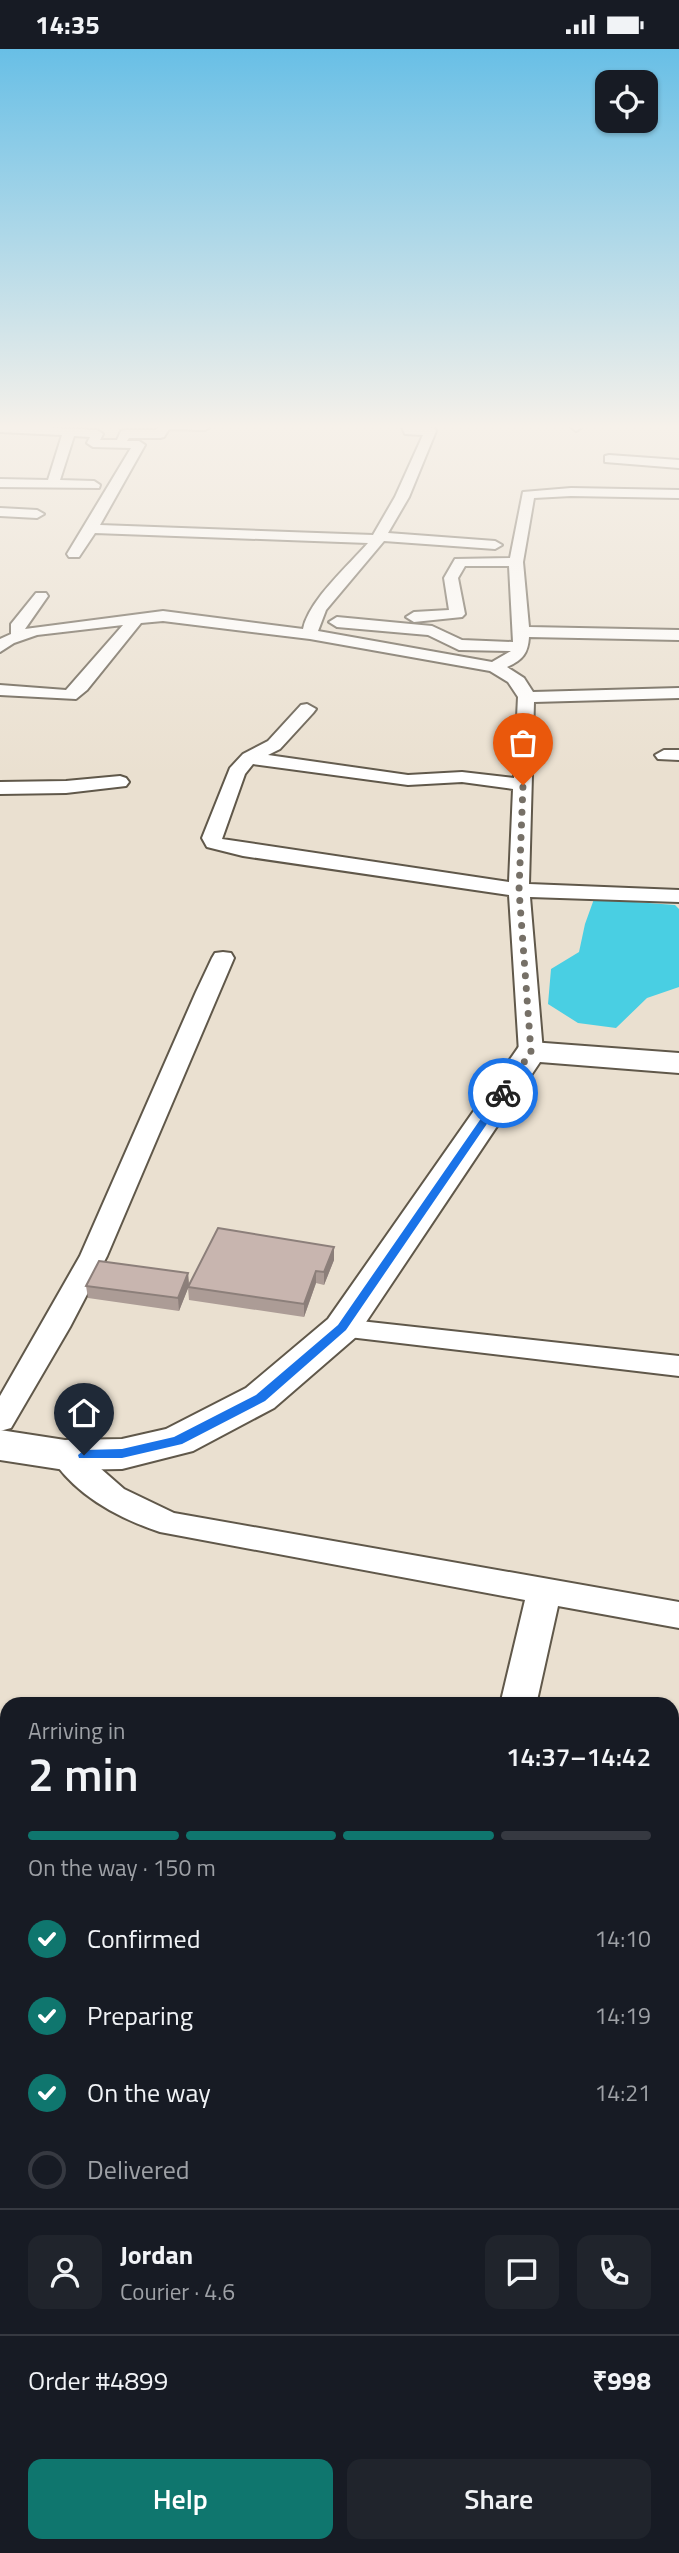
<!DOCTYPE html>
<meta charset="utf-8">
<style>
:root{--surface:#171b24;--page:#20242c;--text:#f1f3f6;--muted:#9ea1a6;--line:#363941;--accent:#0f766e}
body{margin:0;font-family:"Titillium Web",sans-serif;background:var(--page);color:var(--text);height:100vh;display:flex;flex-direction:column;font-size:26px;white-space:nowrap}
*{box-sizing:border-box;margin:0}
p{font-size:23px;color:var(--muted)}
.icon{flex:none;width:38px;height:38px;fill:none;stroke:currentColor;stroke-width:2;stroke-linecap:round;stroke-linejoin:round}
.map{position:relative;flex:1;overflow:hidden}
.sheet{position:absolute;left:0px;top:1648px;width:679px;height:856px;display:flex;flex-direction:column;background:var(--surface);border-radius:21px 21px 0 0;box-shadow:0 2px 5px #0004}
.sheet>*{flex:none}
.controls{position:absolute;left:595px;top:21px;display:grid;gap:14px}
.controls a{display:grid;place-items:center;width:63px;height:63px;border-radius:14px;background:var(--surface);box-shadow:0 2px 5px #0004;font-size:35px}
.pin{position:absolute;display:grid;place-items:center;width:60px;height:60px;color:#fff;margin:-72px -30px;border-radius:50% 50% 50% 0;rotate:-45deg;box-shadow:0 0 7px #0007}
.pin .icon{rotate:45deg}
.courier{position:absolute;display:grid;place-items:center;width:70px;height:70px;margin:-35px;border:5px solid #1a73e8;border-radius:50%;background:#fff;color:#222;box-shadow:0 2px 9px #0007}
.overview em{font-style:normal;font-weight:600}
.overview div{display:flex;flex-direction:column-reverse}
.overview{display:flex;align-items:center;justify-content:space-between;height:119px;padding:0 28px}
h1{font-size:46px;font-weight:600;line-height:52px}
.bar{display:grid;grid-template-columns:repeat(4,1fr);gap:10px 7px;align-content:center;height:84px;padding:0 28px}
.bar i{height:9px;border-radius:5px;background:var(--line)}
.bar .selected{background:var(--accent)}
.bar p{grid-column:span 4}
.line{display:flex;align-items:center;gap:18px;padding:0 28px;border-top:2px solid var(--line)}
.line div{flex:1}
.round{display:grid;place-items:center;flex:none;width:74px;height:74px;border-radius:14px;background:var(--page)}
ol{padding:0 28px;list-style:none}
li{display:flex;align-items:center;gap:21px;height:77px}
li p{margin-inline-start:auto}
li .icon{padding:7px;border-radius:50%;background:var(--accent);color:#fff;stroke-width:4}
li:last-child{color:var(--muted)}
li i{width:38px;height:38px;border:4px solid var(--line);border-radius:50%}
.primary-button{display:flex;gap:14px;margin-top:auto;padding:14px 28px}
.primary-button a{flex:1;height:80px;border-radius:14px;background:var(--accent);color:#fff;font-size:28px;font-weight:600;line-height:80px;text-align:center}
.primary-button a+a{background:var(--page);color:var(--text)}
.status{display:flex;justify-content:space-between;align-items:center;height:49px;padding:0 35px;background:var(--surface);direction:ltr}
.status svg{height:19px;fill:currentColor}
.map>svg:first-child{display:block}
.water{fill:#49cfe3}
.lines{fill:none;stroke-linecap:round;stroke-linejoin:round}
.street-casing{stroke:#60584a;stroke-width:4}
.secondary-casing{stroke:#60584a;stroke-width:4}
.street{fill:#fff;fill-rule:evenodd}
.secondary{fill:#fff;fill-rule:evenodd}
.wall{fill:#ac9c96}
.shaded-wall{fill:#8c7f7a}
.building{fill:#c8b5af;stroke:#8c7f7a;stroke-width:2}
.route{fill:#1a73e8}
.done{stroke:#767067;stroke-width:7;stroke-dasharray:0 12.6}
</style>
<div class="status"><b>14:35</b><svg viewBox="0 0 49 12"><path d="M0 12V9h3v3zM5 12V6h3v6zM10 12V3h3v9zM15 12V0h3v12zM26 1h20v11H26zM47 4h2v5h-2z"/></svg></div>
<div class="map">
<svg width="679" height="2504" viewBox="0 0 679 2504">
<rect width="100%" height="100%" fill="#eae0d0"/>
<!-- water -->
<polygon class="water" points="594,850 675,856 679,860 679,938 647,949 616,979 578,974 548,955 551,920 579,903 585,875"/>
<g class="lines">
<defs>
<g id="street">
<path d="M0,376L97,381L103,385L100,391H117L121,382L125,381H156L160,376H210L209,379L205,381L169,380L164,388L160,389H129L127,392H139L145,396L100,476L373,486L395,448L423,386L405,385L401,376L434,379L436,382L409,448L388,484L495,492L502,496L495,500L384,492L326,561L318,582L492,613L511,602L459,601L428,586L337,578L329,573L337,568L432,577L462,591L513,593L509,517H465L458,529L465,565L462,568L414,573L406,568L414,563L449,561L444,529L455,510L510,509L523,443L571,439L679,441V449L571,447L534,449L523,513L529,578L679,581V591L529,588C528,604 523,611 507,618L524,629L533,643L679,639V649L534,653L529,835L679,841V853L530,848L543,1003L539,1008H523L519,1003L509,846L243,807L207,798L202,789L230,719L243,705L268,692L301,656L307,655L316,660L313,664L280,700L268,706L408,726L462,723L514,729L518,648L508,633L490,622L310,590L163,572L141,574L87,641L76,650L0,646V636L66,641L123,576L37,586L14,594L0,603V590L11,585V575L36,544H46L48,547L25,580L163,562L303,580C309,551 349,516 368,494L95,484L79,508H69L67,505L131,399L93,398L87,394L90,388L74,387L60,431L94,432L100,436L99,439L0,438V430L48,431L62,386L0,383ZM253,715L408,736L462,733L513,740L509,833L222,790L245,725Z"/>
<polygon points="569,376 581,376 582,378 576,382"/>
<polygon points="609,406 679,411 679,419 605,413 605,407"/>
<polygon points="0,459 37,461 44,465 37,469 0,467"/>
<polygon points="664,701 679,701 679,711 658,710 655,706"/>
<polygon points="120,727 126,729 129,733 126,737 66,744 0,745 0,733 66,732"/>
<polygon points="223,903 231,904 234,909 107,1207 70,1278 11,1379 0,1382 0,1347 80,1207 196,943 212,909 215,904"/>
<polygon points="342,1270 679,1307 679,1327 332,1286 328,1279 332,1272"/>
<path d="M65,1395L76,1398L124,1440L174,1464L679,1553V1579L558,1557L536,1656H500L525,1551L160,1483C118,1469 73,1445 50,1406L54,1398Z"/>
<polygon points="672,2105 679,2107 679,2151 672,2149"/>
<polygon points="0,2215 7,2218 7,2264 0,2261"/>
<polygon points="393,2497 445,2497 444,2504 392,2504"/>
</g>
<polygon id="secondary" points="531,993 679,1004 679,1024 540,1013 356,1288 274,1359 193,1402 122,1420 65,1421 0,1411 0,1381 65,1391 122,1390 166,1380 246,1339 328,1270 520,996"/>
</defs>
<!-- street casing -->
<use href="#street" class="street-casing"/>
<!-- secondary casing -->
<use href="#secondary" class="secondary-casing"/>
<!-- street -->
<use href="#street" class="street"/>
<!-- secondary -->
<use href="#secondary" class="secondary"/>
</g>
<!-- wall -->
<polygon class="wall" points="334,1198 334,1211 324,1236 316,1234 304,1268 189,1251 188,1239 179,1262 88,1249 86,1237 188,1224 189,1236"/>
<!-- shaded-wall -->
<g class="shaded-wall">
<polygon points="334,1198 334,1211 324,1236 324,1223"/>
<polygon points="316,1222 316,1234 304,1268 304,1255"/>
<polygon points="188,1224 189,1237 179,1262 178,1249"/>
</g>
<!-- building -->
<g class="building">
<polygon points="218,1179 334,1198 324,1223 316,1222 304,1255 188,1238"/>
<polygon points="99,1212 188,1224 178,1249 86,1237"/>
</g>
<!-- sky -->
<linearGradient id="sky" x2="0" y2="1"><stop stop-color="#68bfe6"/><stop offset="0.52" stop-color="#f6f1ea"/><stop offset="1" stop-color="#f6f1ea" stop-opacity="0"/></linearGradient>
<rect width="679" height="726" fill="url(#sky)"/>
<!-- route -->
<polygon class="route" points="503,1041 508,1044 346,1281 265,1352 182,1395 122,1409 79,1409 78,1406 84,1401 122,1400 174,1388 256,1346 338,1276 500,1042"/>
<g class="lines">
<!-- done -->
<polyline class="done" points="503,1044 531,1003 519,841 523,736"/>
</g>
</svg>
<div class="controls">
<a><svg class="icon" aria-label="locate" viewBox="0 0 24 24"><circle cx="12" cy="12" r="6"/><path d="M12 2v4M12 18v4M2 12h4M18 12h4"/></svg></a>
</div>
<div class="pin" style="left:523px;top:736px;background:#ea580c"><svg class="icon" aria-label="bag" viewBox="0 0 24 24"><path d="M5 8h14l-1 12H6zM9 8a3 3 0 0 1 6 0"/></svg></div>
<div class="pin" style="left:84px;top:1406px;background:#1f2937"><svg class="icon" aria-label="home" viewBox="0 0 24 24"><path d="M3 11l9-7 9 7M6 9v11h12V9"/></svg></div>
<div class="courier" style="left:503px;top:1044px"><svg class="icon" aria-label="bike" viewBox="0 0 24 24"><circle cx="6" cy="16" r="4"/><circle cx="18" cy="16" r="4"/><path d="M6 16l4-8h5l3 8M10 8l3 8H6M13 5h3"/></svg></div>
<section class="sheet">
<div class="overview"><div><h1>2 min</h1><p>Arriving in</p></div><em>14:37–14:42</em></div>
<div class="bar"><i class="selected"></i><i class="selected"></i><i class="selected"></i><i></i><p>On the way · 150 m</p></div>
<ol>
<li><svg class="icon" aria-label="check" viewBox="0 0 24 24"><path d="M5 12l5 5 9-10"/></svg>Confirmed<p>14:10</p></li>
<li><svg class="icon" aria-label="check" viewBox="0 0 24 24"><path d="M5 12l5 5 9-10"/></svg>Preparing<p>14:19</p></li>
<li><svg class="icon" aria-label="check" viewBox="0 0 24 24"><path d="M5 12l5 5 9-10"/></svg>On the way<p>14:21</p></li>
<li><i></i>Delivered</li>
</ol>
<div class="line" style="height:126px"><a class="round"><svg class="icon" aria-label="person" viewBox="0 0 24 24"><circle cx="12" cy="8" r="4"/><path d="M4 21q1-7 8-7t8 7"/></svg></a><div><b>Jordan</b><p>Courier · 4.6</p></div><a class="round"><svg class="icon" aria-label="chat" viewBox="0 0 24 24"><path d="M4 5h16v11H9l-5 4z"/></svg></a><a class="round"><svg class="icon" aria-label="phone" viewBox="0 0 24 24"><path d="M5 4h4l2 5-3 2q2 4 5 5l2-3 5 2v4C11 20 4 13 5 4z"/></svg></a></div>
<div class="line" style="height:91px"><div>Order #4899</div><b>₹998</b></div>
<div class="primary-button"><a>Help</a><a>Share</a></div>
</section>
</div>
